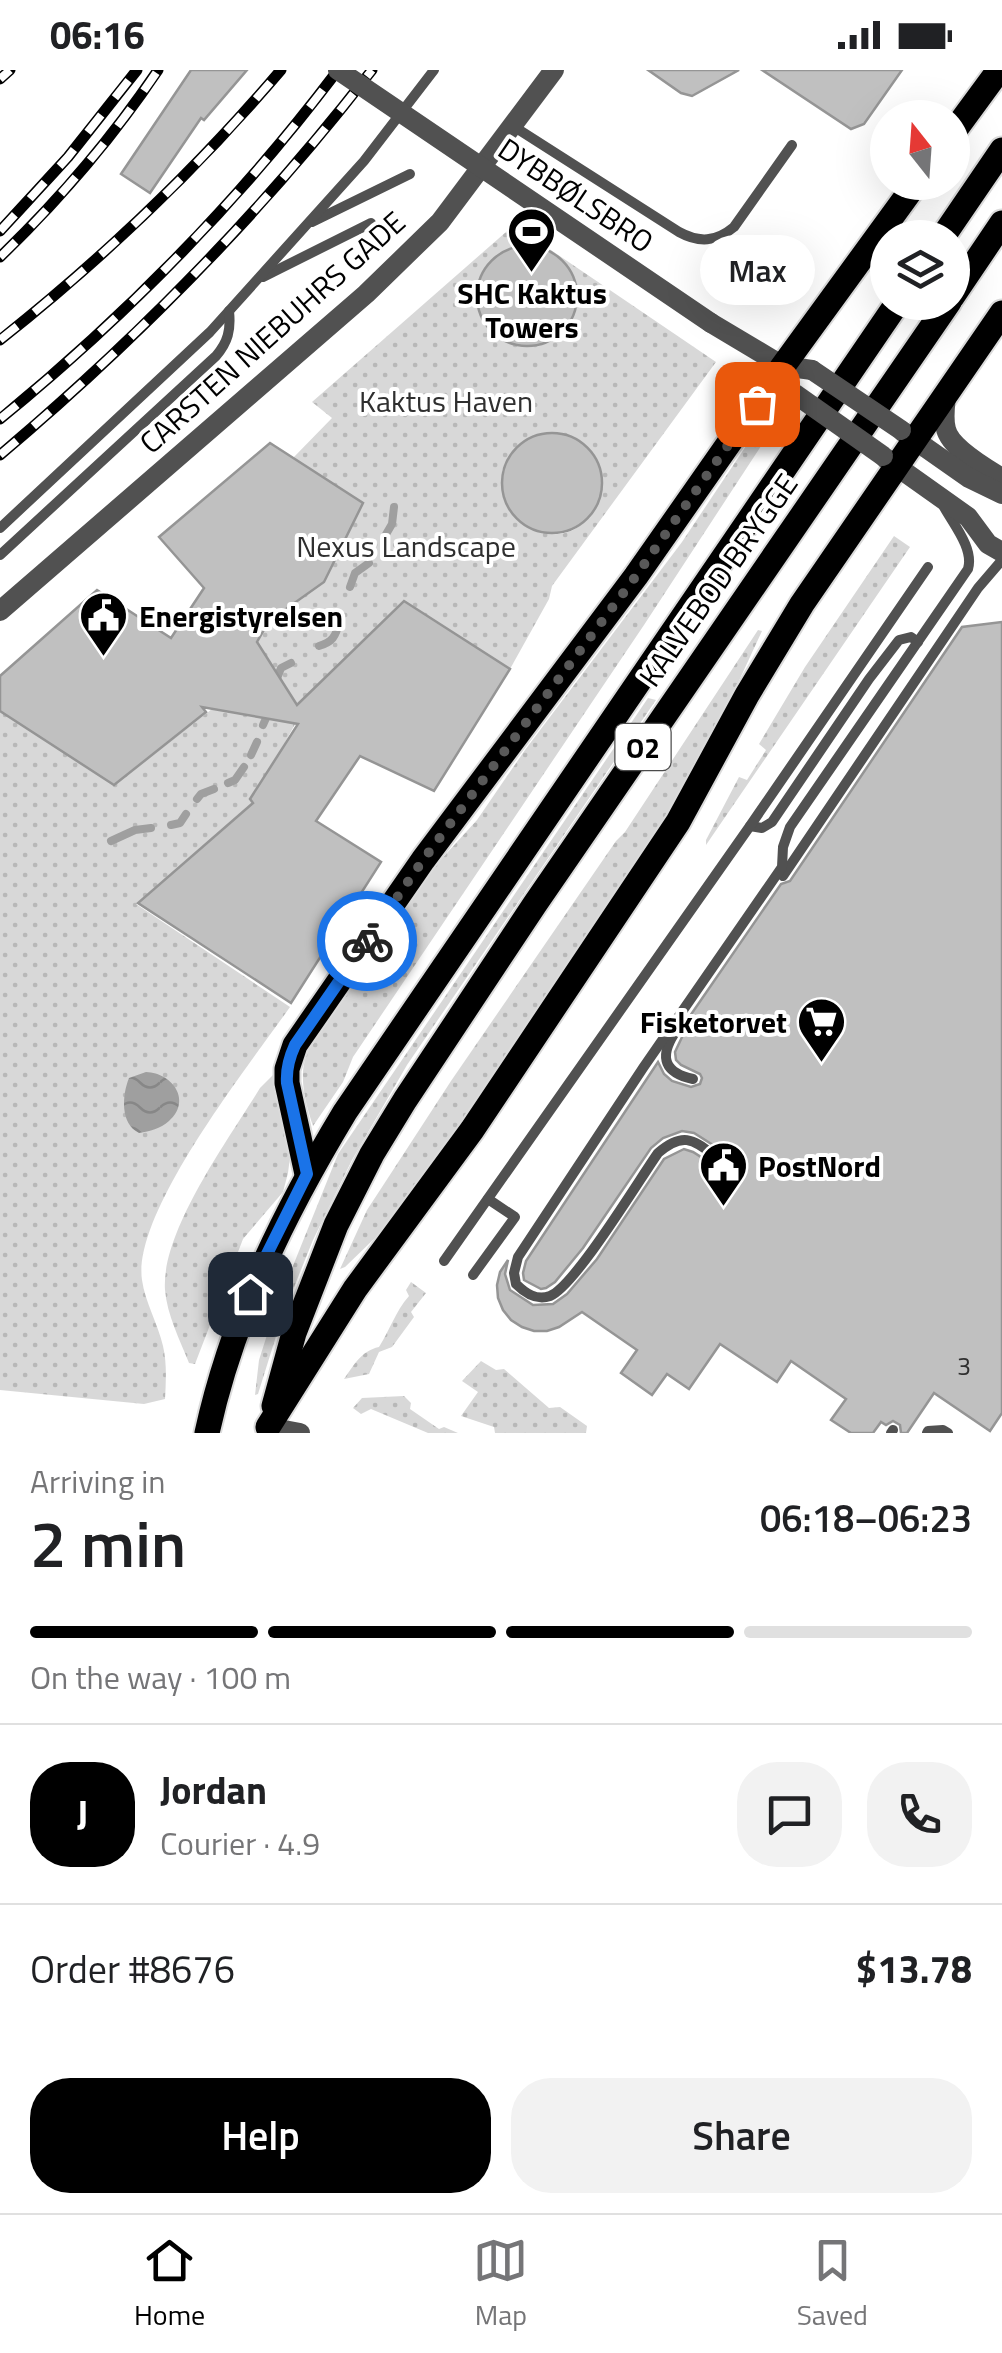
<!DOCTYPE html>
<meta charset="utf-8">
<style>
:root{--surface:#fff;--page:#f2f2f2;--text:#202124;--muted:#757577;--line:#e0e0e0;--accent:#000}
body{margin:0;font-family:"Titillium Web",sans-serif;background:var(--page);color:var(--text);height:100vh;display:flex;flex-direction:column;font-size:38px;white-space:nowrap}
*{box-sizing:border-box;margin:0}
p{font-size:32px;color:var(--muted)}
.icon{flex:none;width:55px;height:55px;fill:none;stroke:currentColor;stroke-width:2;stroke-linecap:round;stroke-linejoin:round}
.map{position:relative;height:1363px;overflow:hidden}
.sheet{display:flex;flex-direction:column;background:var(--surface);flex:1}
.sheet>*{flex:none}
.needle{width:65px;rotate:343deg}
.fabs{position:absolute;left:870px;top:30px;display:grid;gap:20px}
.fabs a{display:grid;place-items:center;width:100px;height:100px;border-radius:50%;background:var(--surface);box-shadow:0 10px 40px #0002;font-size:50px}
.pin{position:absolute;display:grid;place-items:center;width:85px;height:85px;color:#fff;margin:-42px;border-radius:20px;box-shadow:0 5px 15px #0006}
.courier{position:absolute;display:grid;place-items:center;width:100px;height:100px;margin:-50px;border:8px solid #1a73e8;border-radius:50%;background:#fff;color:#222;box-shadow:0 2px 12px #0007}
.bubble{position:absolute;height:70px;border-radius:35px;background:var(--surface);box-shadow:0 10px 40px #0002;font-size:32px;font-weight:600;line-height:70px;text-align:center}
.overview em{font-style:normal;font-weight:600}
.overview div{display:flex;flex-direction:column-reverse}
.overview{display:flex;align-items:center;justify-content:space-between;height:170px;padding:0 30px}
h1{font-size:65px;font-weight:600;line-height:75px}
.bar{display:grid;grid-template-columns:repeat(4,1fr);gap:15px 10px;align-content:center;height:120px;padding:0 30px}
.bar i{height:12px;border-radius:8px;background:var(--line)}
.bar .active{background:var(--accent)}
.bar p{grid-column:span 4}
.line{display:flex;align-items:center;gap:25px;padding:0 30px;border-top:2px solid var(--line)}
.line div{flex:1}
.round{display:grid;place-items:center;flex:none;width:105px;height:105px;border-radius:40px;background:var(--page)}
.primary-button{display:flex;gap:20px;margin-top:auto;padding:20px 30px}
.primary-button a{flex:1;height:115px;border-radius:40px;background:var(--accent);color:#fff;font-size:40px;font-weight:600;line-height:115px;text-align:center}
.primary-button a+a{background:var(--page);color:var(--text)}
.status{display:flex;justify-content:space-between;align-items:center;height:70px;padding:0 50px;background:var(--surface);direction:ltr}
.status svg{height:28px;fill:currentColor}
.dock{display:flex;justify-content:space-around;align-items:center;height:140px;border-top:2px solid var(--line);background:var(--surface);font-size:28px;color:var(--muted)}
.dock a{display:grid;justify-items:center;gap:5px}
.dock .active{color:var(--accent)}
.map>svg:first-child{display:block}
.grass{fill:url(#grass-dots);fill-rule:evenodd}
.water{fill:url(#water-waves)}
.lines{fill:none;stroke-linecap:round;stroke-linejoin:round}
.stream{stroke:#9f9f9f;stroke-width:8}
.building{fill:#c0c0c0;stroke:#959595;stroke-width:2.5}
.primary-casing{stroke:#dbdbdb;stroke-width:29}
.service{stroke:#515151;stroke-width:10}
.minor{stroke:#515151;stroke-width:20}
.tertiary{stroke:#515151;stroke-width:20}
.primary{stroke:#000;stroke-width:25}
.rail-casing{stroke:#000;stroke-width:11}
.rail{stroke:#fff;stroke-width:8;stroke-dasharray:22;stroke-linecap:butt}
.tertiary-bridge{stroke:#515151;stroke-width:20}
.done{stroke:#595959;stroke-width:10;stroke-dasharray:0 18}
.route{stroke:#1a73e8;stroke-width:12}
.labels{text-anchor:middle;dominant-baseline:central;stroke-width:8;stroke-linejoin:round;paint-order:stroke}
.number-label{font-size:25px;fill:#303030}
.shield{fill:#fff;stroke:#4c4c4c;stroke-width:2.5}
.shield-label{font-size:28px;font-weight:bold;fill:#000}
.street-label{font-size:30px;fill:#000;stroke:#fff}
.poi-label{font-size:30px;font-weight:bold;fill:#000;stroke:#fff;text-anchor:start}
.park-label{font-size:30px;fill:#2f2f2f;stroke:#fff}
</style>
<div class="status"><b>06:16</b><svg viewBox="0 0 49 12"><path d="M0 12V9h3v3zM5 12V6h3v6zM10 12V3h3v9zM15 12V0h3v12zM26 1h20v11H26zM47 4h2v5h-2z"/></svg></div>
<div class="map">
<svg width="1002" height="1363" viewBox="0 0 1002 1363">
<defs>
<pattern id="grass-dots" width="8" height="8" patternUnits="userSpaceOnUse" patternTransform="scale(2.5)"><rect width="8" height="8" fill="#d8d8d8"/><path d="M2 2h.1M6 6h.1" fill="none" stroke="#b8b8b8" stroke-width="1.8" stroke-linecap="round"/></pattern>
<pattern id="water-waves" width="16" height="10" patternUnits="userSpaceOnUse" patternTransform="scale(2.5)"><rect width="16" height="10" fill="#9f9f9f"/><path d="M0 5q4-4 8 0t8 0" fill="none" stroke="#878787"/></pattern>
</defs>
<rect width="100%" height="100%" fill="#fff"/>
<!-- grass -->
<g class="grass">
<path d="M514,155L716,292L552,516L549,529L510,599L404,531L311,621L304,638L251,734L136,834L290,937C250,994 132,1142 142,1210C145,1232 158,1254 163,1276C167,1293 166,1311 165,1329L144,1334L0,1320V641L114,715L212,639L235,615L269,551L324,512L363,433L293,388L332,348L312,332ZM519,177C554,177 588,202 575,241C564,277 518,287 492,262C473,243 473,210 492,191C500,184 509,180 519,177ZM543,364C554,364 564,364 574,368C599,380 609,411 596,435C555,518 440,401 543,364Z"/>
<path d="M770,340L780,347L644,555L353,987L343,1012L313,1056C305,1032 297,1003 309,979L435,796L477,750L525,680L682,472Z"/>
<polygon points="894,466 910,477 706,775 706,770 739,707 747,710 766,680 759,674 805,597"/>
<polygon points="758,560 762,561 725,641 688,709 636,797 411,1124 375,1168 345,1197 340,1199 367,1140 384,1114 451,1011 616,771 625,762"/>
<polygon points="648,628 656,630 407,995 352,1090 313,1170 282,1247 258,1324 255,1325 259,1290 274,1243 338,1084"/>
<path d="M276,1002L291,1079L288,1103L283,1122L243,1169L195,1294L189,1293C180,1270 167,1245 165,1220C161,1161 229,1069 260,1018Z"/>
<path d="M411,1212L426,1223L411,1242L414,1247L392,1277L379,1282L369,1304L344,1309C354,1295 361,1281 379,1277C390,1260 395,1242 409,1226L406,1220Z"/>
<polygon points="481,1291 496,1300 504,1299 549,1338 560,1337 587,1356 586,1363 495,1363 494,1357 461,1346 478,1322 462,1311"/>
<polygon points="404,1326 411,1333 410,1339 439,1359 444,1357 458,1363 428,1363 371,1339 361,1344 353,1338 362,1328"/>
</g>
<!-- water -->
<path class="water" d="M146,1002C173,1003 192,1031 169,1051C160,1059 150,1061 139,1063C120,1054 122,1025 129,1008Z"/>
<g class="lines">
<!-- stream -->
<g class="stream">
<polyline points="385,466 392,454 394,437"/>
<polyline points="350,517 355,503 369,493"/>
<path d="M319,576C332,572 336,567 339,552"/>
<polyline points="276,611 281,598 291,593"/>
<polyline points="263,655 270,639"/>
<polyline points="251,685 257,672"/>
<polyline points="228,713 235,710 244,697"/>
<polyline points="197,729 201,724 214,719"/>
<polyline points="171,755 180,753 186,744"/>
<polyline points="111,771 135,760 151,758"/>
</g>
</g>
<!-- building -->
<g class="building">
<polygon points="191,0 247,0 204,50 201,48 150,123 121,104"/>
<polygon points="648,0 739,0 692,26 681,23"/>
<polygon points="762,0 902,0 864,54 851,59"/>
<circle cx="527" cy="226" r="50"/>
<circle cx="552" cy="413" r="50"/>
<polygon points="270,373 363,433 324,512 269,551 257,572 297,635 404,531 510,599 434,721 360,686 316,751 381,792 291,933 138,833 253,733 250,729 298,654 202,637 206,642 114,715 0,641 0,606 97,520 171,568 204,518 159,467"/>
<polygon points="1002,552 1002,1343 990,1361 934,1323 907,1363 901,1363 900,1355 893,1351 886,1355 881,1352 873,1363 851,1363 831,1350 846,1329 791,1291 777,1312 720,1274 689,1319 667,1304 652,1325 621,1303 637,1280 582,1242 559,1257 547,1261 534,1261 522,1257 511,1250 503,1240 498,1228 497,1215 500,1202 508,1190 505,1204 510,1220 533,1235 553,1234 567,1224 597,1189 664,1089 684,1079 693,1082 720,1099 730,1095 730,1088 727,1084 694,1063 682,1061 663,1068 651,1078 583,1178 555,1212 546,1218 541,1219 524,1210 523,1203 526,1191 658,992 664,1004 672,1011 691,1017 700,1014 702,1008 700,1004 681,995 676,990 675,982 683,965 681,959 781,814 790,811 962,557"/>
</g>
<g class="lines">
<defs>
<g id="primary">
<polyline points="952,64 999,0"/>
<polyline points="942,168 1002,80"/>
<polyline points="952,227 1002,153"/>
<polyline points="307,1104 287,1013 287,999 295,975 423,790 636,506 783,296 917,112"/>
<polyline points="274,1336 294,1263 336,1155 372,1084 405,1030 535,834 949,232"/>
<polyline points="268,1357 355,1219 472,1060 678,752 747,625 802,534 1002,243"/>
<path d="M207,1363C232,1248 284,1143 345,1042L898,232"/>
</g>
</defs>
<!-- primary casing -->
<use href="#primary" class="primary-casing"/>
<!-- service -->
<g class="service">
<path d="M513,56L679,162C699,173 716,172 734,157L792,75"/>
<polyline points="312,152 410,104"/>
<polyline points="263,207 371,153"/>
<polyline points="0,458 210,262 364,91 434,0"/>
<path d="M0,485L216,286C228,272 231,260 229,241"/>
<polyline points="750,756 762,758 772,752 869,609 899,570 911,567 918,572"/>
<polyline points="783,806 978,518 1002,490"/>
<path d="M674,964C659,988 665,1003 693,1009"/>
<path d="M722,1091C695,1072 686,1059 658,1083C639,1110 575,1216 550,1226C536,1231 525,1223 516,1214L514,1203L518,1187L643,998L782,797L783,777L790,757L968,499C974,479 954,455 944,437"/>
<polyline points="444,1191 750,756 928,497"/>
<polyline points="473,1205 515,1147 488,1129"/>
<polyline points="891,1363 893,1360"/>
<polyline points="927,1363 928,1361 943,1360 948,1363"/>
</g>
<!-- minor -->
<g class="minor">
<polyline points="0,541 366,224 440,152 554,0"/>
<polyline points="268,1357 300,1363"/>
</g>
<!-- tertiary -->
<g class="tertiary">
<polyline points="711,253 783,296 812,300"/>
<path d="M946,326C945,336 943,349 946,359C950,378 986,398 1002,408"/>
<polyline points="902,361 969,408 1002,424"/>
<polyline points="885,388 968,447 988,474 1002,482"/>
</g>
<!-- primary -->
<use href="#primary" class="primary"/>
<defs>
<g id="rail">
<polyline points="0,9 10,0"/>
<polyline points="0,161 68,87 137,0"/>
<path d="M0,187C58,131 113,67 158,0"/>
<path d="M0,270C102,189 197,99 281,0"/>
<path d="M0,349C126,246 240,130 338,0"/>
<path d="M0,385C136,270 263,141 372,0"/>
</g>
</defs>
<!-- rail casing -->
<use href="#rail" class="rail-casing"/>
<!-- rail -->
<use href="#rail" class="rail"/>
<!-- tertiary-bridge -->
<g class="tertiary-bridge">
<polyline points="338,0 711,253"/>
<polyline points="812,300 901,360"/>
<polyline points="795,324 883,386"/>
</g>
</g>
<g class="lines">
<!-- done -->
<polyline class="done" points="367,871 423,790 636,506 757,334"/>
<!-- route -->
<path class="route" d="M250,1224L264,1190L307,1104L287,1013C286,999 289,988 295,975L367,871"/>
</g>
<!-- icons -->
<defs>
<symbol id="stadium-pin" viewBox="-11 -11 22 30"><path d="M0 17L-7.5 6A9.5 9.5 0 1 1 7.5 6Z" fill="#000" stroke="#fff"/><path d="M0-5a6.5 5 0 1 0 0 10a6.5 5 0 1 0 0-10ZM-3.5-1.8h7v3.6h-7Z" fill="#fff"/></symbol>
<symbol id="civic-pin" viewBox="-11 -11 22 30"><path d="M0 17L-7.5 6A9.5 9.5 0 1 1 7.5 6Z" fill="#000" stroke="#fff"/><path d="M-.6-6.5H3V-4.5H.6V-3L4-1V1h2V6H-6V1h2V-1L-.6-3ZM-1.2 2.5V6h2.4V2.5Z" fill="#fff"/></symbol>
<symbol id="supermarket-pin" viewBox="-11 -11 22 30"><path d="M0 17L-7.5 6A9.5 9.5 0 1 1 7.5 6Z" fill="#000" stroke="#fff"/><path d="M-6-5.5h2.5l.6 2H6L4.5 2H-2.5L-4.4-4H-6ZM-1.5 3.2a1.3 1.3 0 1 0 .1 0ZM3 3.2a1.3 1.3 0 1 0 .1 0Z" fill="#fff"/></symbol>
</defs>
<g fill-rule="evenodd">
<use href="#stadium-pin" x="504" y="134" width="55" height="75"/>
<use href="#civic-pin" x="76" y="518" width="55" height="75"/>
<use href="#supermarket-pin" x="794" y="924" width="55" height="75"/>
<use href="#civic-pin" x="696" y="1068" width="55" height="75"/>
</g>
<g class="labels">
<!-- number labels -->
<g class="number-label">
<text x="964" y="1296">3</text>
</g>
<!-- shield labels -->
<rect class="shield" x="615.5" y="654" width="55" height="46" rx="8"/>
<g class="shield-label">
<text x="643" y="677">O2</text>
</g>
<!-- street labels -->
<g class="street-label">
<text transform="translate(576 125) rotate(34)">DYBBØLSBRO</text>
<text transform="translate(272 262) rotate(-42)">CARSTEN NIEBUHRS GADE</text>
<text transform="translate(718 510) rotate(-55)">KALVEBOD BRYGGE</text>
</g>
<!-- poi labels -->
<g class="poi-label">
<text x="532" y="223" text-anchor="middle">SHC Kaktus<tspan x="532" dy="34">Towers</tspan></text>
<text x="139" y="546">Energistyrelsen</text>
<text x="787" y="952" text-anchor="end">Fisketorvet</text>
<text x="758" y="1096">PostNord</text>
</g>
<!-- park labels -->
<g class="park-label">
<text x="446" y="331">Kaktus Haven</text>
<text x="406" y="476">Nexus Landscape</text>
</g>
</g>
</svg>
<div class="fabs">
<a><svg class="needle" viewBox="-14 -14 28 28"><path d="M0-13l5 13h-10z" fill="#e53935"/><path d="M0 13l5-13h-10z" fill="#757577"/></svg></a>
<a><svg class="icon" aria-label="layers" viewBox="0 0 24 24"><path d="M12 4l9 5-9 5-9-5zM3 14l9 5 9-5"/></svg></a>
</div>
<div class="pin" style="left:757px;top:334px;background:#ea580c"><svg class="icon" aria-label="bag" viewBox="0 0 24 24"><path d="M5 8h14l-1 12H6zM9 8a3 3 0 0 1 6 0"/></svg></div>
<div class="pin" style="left:250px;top:1224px;background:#1f2937"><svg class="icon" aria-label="home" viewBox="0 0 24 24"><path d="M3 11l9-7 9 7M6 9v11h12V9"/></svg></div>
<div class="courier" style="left:367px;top:871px"><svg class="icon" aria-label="bike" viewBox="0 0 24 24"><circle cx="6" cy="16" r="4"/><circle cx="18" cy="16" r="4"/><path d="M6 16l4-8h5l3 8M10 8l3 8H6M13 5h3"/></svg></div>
<div class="bubble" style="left:700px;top:165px;width:115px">Max</div>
</div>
<section class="sheet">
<div class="overview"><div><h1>2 min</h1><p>Arriving in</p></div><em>06:18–06:23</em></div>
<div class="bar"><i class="active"></i><i class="active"></i><i class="active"></i><i></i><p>On the way · 100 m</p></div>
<div class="line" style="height:180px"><b class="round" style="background:var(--accent);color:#fff">J</b><div><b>Jordan</b><p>Courier · 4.9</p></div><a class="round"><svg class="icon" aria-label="chat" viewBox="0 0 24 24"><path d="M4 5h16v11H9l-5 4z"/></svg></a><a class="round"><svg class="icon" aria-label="phone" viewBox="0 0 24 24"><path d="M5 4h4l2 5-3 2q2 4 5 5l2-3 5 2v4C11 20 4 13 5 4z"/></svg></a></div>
<div class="line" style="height:130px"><div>Order #8676</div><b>$13.78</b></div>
<div class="primary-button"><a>Help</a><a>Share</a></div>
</section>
<nav class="dock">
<a class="active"><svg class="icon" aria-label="home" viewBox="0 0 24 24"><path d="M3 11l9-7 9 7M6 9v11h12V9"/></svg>Home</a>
<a><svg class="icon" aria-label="map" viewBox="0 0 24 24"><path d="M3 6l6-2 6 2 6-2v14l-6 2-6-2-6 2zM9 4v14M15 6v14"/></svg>Map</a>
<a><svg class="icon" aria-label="saved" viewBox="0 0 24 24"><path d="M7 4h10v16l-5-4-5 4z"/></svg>Saved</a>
</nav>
